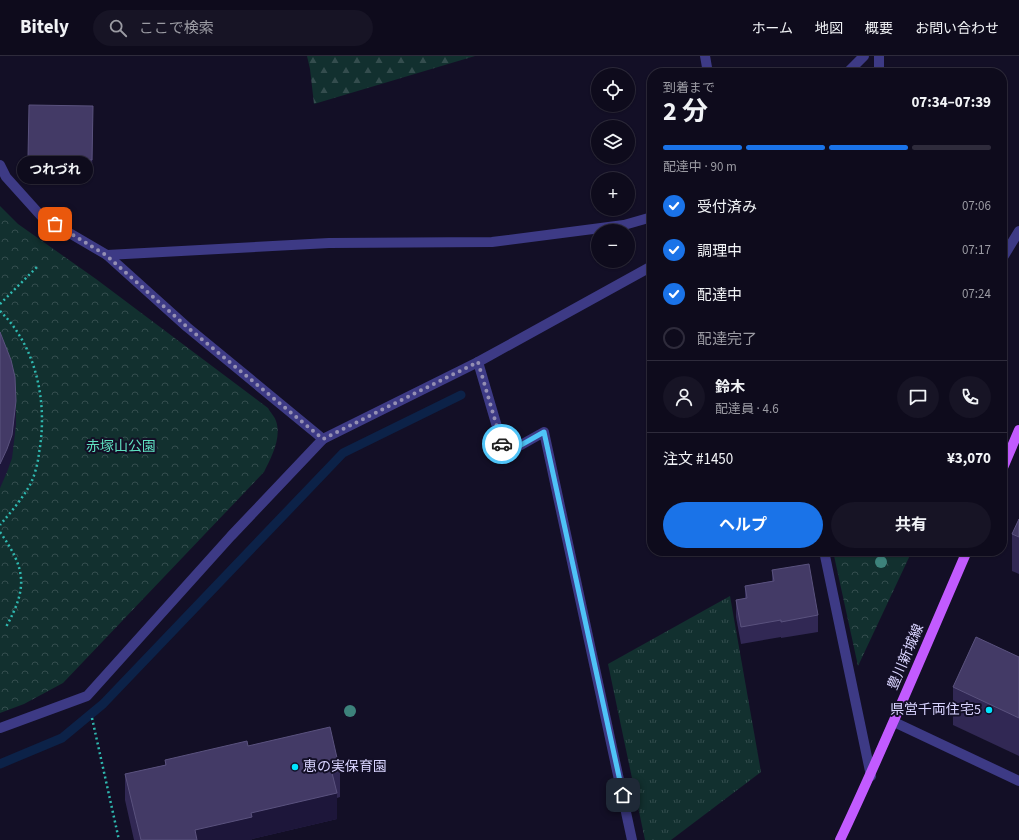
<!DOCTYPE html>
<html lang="ja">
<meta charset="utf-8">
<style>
:root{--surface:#0e0b1c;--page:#171425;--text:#f1f3f6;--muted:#9b9ba3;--line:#2e2b3b;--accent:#1a73e8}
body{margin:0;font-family:"Source Sans 3","Noto Sans JP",sans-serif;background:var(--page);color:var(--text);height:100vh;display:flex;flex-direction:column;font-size:15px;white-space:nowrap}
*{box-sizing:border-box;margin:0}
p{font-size:13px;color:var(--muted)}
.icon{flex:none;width:22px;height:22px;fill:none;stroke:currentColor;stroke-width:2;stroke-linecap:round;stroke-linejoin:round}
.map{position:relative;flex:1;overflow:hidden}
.sheet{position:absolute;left:647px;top:12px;width:360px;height:488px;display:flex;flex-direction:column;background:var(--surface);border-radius:16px;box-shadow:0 1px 3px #0004,0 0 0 1px var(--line)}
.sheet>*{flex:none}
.controls{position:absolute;left:591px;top:12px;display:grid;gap:8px}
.controls a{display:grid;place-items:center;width:44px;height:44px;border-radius:50%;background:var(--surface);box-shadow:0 1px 3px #0004,0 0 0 1px var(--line);font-size:20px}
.pin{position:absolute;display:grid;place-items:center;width:34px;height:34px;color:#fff;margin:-17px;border-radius:8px;box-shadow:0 2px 6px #0006}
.courier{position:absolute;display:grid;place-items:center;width:40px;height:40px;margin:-20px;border:3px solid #4fc3f7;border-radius:50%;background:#fff;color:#222;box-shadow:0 1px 5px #0007}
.bubble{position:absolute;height:28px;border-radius:14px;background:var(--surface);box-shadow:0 1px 3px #0004,0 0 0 1px var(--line);font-size:13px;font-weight:700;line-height:28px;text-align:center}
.overview em{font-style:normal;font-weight:700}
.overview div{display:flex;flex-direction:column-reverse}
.overview{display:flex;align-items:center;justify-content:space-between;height:68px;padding:0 16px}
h1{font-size:26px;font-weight:700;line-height:30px}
.bar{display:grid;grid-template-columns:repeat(4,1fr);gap:6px 4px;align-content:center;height:48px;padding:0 16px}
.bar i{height:5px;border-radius:3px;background:var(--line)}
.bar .active{background:var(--accent)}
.bar p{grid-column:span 4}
.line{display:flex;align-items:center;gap:10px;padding:0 16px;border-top:1px solid var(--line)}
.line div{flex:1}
.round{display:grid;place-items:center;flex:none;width:42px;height:42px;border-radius:21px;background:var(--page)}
ol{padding:0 16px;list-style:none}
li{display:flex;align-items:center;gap:12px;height:44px}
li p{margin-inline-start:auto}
li .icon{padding:4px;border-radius:50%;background:var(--accent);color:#fff;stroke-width:4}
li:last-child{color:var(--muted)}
li i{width:22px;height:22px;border:2px solid var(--line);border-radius:50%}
.action{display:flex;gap:8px;margin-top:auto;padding:8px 16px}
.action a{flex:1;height:46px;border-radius:24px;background:var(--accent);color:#fff;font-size:16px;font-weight:700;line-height:46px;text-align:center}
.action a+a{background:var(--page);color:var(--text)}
header{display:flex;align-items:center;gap:24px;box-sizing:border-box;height:56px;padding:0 20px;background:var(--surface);border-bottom:1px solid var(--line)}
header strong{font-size:19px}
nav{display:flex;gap:22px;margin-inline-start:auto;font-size:14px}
.search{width:280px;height:36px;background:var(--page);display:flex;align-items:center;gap:10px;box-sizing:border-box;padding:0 14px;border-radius:22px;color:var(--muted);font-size:15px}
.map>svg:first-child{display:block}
.grass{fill:url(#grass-tufts)}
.forest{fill:url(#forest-firs)}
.park{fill:url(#park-crowns)}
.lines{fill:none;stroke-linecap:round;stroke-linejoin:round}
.stream{stroke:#0c2248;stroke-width:9}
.path{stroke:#2fb8b0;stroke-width:2.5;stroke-dasharray:2 3;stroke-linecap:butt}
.service{stroke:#3d3a85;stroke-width:10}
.minor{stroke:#3d3a85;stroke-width:10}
.primary{stroke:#c25bff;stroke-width:10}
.tree{fill:#3d827b}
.wall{fill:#312854}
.shaded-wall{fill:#1d163a}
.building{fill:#433a66;stroke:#5a527e}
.done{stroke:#948fb3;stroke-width:4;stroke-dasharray:0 7.2}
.route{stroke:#4fc3f7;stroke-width:5}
.poi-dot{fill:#00e5ff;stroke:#130f26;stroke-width:1.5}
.labels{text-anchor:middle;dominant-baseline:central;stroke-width:4;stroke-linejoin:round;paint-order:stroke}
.park-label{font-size:14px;fill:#5fe0c0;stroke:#130f26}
.street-label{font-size:14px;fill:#d9d4ff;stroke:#130f26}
.poi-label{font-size:14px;fill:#d9d4ff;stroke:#130f26;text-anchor:end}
</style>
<header>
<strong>Bitely</strong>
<div class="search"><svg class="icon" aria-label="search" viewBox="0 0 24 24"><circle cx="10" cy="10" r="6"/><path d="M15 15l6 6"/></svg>ここで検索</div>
<nav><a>ホーム</a><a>地図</a><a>概要</a><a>お問い合わせ</a></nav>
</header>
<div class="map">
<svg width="1019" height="784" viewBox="0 0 1019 784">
<defs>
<pattern id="grass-tufts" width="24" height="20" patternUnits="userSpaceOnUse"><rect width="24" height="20" fill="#12302f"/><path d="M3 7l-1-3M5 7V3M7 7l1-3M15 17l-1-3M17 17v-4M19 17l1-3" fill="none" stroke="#344d4e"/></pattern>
<pattern id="forest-firs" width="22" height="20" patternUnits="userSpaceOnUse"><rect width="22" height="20" fill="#12302f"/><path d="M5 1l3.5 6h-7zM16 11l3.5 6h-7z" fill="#344d4e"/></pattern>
<pattern id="park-crowns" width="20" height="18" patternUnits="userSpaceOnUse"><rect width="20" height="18" fill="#12302f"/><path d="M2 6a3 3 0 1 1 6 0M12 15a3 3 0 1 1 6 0" fill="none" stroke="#344d4e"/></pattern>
</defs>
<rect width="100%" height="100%" fill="#130f26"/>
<!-- grass -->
<polygon class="grass" points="730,540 761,716 671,784 645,784 608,608"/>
<!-- forest -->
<polygon class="forest" points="307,0 475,0 314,48 310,13"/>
<!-- park -->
<g class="park">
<path d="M0,150L18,168L96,223L268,352C270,356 275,361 276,365C282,382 271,402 264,416L63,627L24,648L0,657Z"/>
<polygon points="833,495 912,495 858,610"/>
</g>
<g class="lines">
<!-- stream -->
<polyline class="stream" points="0,708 62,682 103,648 343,397 461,339"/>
<!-- path -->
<g class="path">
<polyline points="0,248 37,211"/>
<path d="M0,255C37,291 48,348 39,397C38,407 35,418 31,427C23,442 11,456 0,469"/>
<path d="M0,476C26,513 28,531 6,571"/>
<polyline points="92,662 119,784"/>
</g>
<!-- service -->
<g class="service">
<polyline points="478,306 652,210"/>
<polyline points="894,666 1019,725"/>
</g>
<!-- minor -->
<g class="minor">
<polyline points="705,0 708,17"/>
<polyline points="879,0 879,17"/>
<polyline points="847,17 864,0"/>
<polyline points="0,109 6,121 42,161 107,199 187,271 323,383"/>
<polyline points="107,199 329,187 492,186 624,169 652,161"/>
<polyline points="1002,203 1019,175"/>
<polyline points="824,495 871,720"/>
<polyline points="0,672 87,640 231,480 323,383 478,306 505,398 544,376 632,784"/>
</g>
<!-- primary -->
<g class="primary">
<polyline points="1002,414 1019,374"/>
<path d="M840,784C885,689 925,592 967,495"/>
</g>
</g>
<!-- trees -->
<g class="tree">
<circle cx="881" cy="506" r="6"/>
<circle cx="350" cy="655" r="6"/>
</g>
<!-- wall -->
<g class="wall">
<polygon points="93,67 92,120 28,119 28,102"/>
<polygon points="1019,463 1019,518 1012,515 1012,478"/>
<polygon points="772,514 818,559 818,576 781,582 781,581 741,588 736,561 736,544 745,543 745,530 772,525"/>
<polygon points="1019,601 1019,700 953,669 953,631"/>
<polygon points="248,690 340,715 340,741 337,742 337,763 252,783 252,784 134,784 125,744 125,718 165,709 165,704"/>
</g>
<!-- shaded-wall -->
<g class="shaded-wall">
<polygon points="93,50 93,67 92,120 92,104"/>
<polygon points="16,345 16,369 12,402 7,416 0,432 0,408"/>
<polygon points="337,737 337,763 252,783 252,784 195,784 195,774 251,757"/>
</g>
<!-- building -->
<g class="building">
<polygon points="29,49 93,50 92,104 28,102"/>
<polygon points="0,276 11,304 15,321 16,345 12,379 7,393 0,408"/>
<polygon points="1019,463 1019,481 1012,478"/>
<polygon points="809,508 818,559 781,566 781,564 741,571 736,544 747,542 745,530 774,525 772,514"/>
<polygon points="976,581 1019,601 1019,662 953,631"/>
<polygon points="330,671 340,715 332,717 337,737 251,757 252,761 195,774 197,784 141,784 125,718 166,709 165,704 247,685 248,690"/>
</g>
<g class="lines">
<!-- done -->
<polyline class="done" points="55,168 106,199 187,271 323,383 478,306 502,388"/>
<!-- route -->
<polyline class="route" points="502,388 505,398 544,376 623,739"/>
</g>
<!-- markers -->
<g class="poi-dot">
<circle cx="989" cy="654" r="4"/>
<circle cx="295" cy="711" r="4"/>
</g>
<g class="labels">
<!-- park labels -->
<g class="park-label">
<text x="121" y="391">赤塚山公園</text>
</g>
<!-- street labels -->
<g class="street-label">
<text transform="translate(906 601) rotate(-67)">豊川新城線</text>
</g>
<!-- poi labels -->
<g class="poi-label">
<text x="981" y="654">県営千両住宅5</text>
<text x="303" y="711" text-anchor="start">恵の実保育園</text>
</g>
</g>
</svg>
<div class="controls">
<a><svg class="icon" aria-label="locate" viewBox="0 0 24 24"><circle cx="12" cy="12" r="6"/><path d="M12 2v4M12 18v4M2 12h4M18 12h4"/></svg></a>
<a><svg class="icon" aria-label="layers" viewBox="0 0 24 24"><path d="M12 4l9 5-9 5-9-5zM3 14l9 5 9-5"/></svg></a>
<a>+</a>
<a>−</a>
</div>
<div class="pin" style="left:55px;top:168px;background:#ea580c"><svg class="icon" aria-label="bag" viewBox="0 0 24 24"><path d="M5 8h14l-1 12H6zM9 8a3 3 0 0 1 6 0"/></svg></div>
<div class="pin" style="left:623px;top:739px;background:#1f2937"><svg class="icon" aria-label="home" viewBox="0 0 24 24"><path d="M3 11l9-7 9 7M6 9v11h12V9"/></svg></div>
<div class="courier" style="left:502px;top:388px"><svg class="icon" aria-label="car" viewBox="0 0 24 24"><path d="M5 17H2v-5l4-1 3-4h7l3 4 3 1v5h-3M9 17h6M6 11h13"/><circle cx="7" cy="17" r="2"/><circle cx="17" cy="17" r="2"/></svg></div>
<div class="bubble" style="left:17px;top:100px;width:76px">つれづれ</div>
<section class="sheet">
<div class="overview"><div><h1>2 分</h1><p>到着まで</p></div><em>07:34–07:39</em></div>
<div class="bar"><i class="active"></i><i class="active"></i><i class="active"></i><i></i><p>配達中 · 90 m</p></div>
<ol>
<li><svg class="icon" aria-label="check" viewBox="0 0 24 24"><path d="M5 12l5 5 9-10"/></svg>受付済み<p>07:06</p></li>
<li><svg class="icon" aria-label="check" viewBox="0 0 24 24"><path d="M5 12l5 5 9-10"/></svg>調理中<p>07:17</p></li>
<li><svg class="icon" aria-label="check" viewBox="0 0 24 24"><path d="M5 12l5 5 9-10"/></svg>配達中<p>07:24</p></li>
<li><i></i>配達完了</li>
</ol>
<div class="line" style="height:72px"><a class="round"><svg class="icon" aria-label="person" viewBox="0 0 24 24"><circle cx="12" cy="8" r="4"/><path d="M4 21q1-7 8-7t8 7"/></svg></a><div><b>鈴木</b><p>配達員 · 4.6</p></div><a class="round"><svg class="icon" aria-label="chat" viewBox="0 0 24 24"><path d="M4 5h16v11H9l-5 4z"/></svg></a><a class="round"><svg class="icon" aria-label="phone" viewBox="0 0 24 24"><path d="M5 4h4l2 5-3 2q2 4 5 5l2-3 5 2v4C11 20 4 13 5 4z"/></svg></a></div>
<div class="line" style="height:52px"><div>注文 #1450</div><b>¥3,070</b></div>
<div class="action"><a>ヘルプ</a><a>共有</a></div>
</section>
</div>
